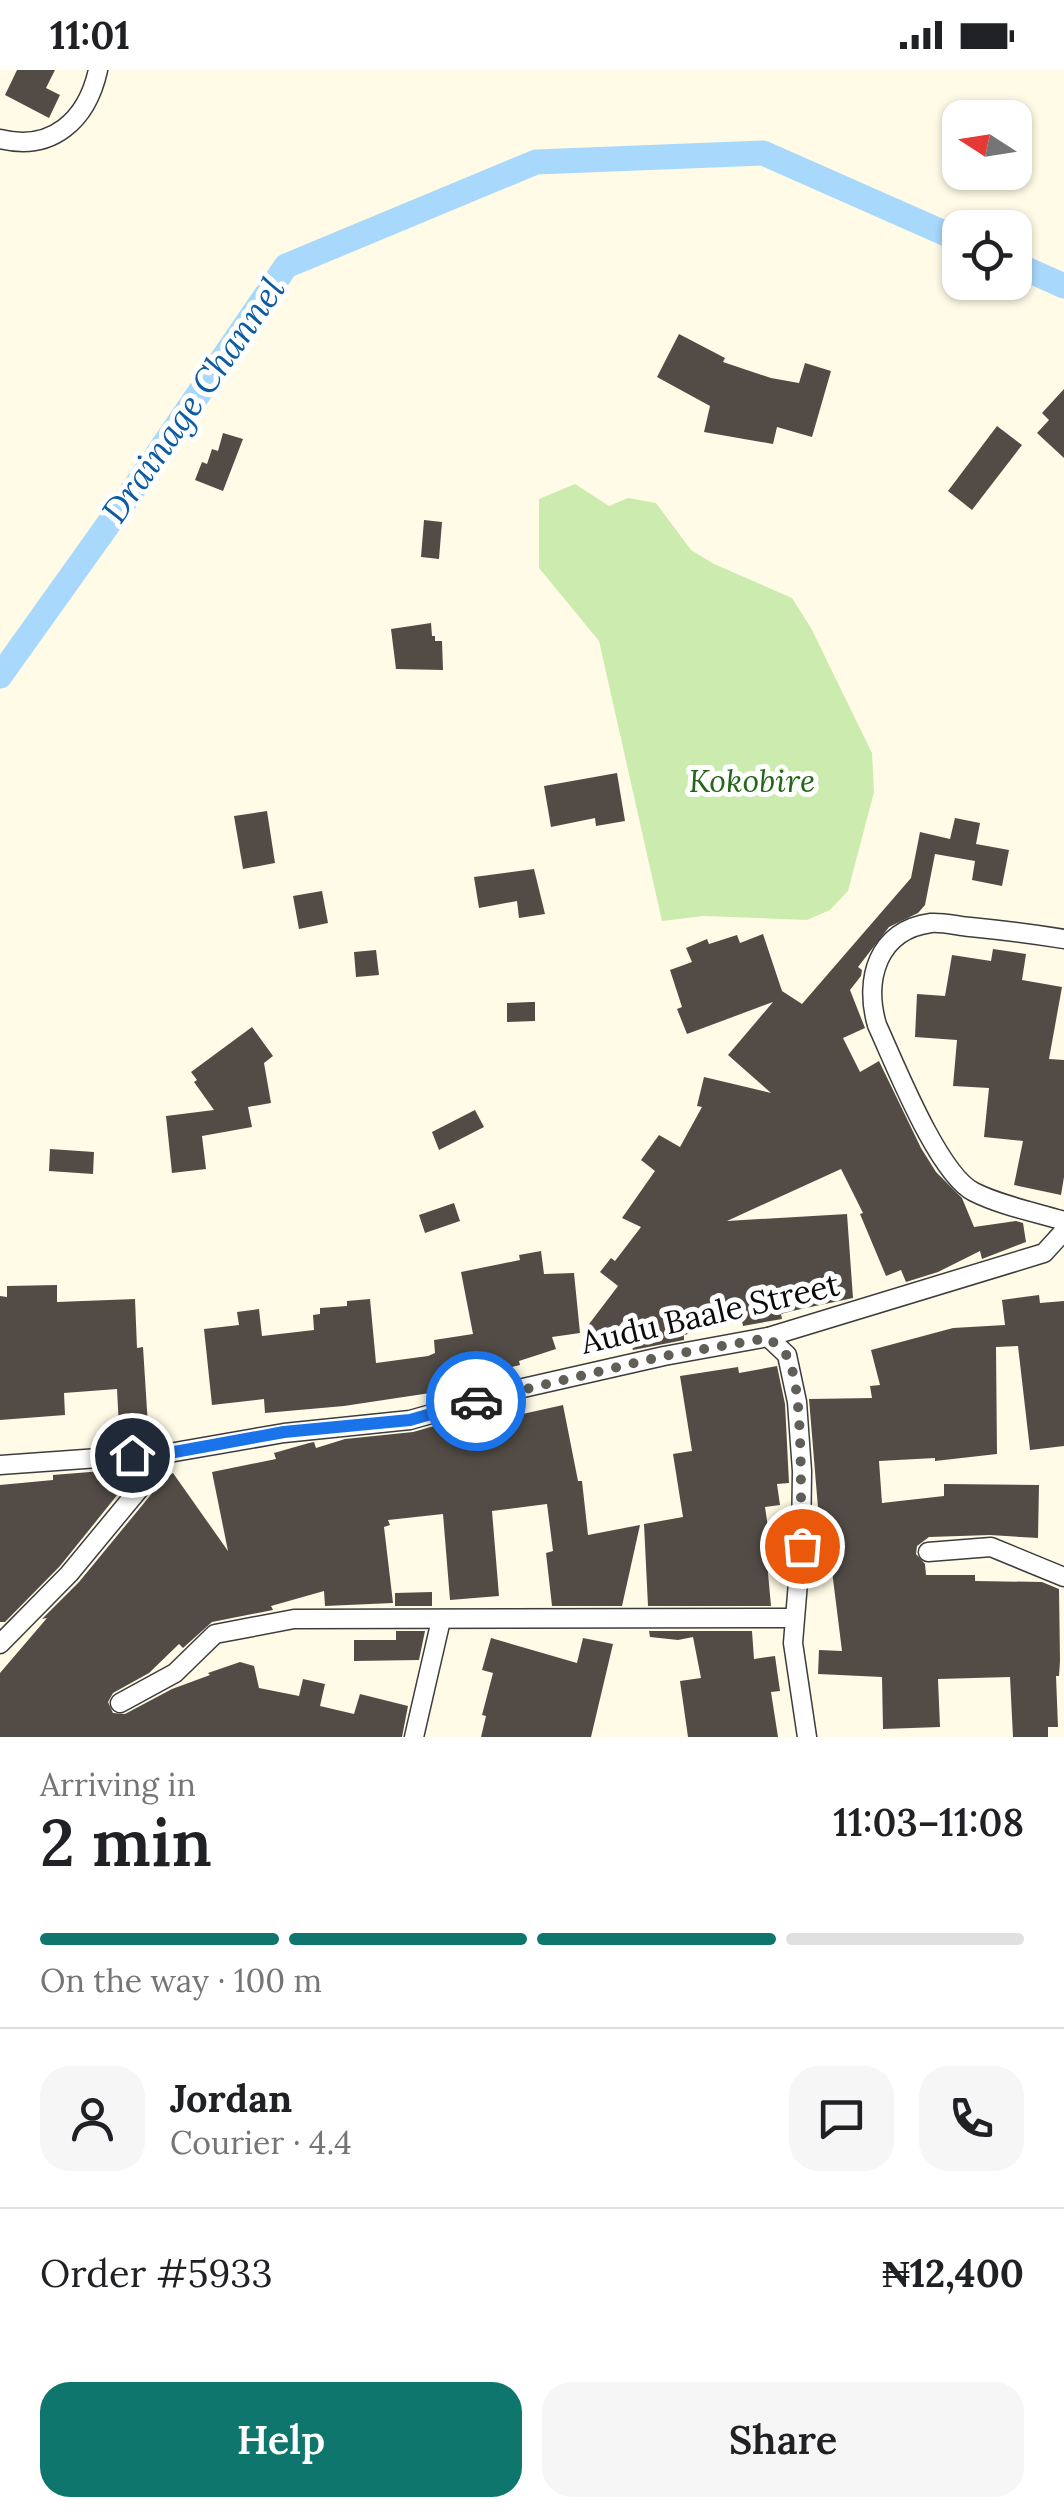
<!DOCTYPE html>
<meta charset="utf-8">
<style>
:root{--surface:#fff;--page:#f6f6f6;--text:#202124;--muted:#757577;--line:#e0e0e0;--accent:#0f766e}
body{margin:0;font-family:Lora,serif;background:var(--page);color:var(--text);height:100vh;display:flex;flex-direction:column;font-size:38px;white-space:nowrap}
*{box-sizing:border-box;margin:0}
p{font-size:32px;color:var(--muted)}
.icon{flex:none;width:55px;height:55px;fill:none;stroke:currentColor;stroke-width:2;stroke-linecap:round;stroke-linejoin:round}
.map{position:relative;height:1667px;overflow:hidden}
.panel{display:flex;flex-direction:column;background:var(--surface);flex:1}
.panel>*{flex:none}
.needle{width:65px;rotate:282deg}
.tools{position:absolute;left:942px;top:30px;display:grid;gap:20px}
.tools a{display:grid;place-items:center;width:90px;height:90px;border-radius:20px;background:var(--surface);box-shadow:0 2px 8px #0004;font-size:50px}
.pin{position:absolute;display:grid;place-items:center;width:85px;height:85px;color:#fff;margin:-42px;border:5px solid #fff;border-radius:50%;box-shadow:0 2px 10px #0007}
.courier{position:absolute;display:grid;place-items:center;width:100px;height:100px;margin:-50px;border:8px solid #1a73e8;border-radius:50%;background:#fff;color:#222;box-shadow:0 2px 12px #0007}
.summary em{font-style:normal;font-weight:600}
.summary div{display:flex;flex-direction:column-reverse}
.summary{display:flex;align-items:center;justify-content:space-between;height:170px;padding:0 40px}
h1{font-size:65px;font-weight:600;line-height:75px}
.bar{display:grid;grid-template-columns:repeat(4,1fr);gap:15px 10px;align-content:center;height:120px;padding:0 40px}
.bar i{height:12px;border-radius:8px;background:var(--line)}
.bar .selected{background:var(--accent)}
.bar p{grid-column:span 4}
.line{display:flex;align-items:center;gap:25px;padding:0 40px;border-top:2px solid var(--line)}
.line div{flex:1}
.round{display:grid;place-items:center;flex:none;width:105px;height:105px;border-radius:30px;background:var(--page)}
.cta{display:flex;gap:20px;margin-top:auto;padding:20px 40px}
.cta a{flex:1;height:115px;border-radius:30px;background:var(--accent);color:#fff;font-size:40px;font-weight:600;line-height:115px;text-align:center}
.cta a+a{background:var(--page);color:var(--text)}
.status{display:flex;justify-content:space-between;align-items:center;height:70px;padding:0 50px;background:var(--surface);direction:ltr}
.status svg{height:28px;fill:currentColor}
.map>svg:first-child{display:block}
.green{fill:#ccecaf}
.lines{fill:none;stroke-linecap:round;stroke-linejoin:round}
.canal{stroke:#a8d8fb;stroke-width:25}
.building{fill:#534c46}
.minor-casing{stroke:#3d3d3d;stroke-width:21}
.minor{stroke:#fff;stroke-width:18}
.done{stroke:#605e57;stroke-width:10;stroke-dasharray:0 18}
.route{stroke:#1a73e8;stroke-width:12}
.labels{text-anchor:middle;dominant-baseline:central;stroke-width:10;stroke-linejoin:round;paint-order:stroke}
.park-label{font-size:32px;font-style:italic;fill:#246517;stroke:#fff}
.street-label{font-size:32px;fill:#0a0a0a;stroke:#fff}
.water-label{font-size:35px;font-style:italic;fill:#0c5ba3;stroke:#fff}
</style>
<div class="status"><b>11:01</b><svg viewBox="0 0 49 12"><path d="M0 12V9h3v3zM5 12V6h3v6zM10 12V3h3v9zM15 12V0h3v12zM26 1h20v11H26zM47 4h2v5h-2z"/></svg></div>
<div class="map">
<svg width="1064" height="1667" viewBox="0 0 1064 1667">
<rect width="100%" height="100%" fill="#fffbe7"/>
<!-- green -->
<polygon class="green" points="575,414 609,436 628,428 656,433 691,480 714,494 792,528 811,558 872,683 874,722 848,821 830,840 807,850 703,846 662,851 599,571 539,498 539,429"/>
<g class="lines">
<!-- canal -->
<g class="canal">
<polyline points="1015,194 1064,216"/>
<polyline points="0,606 137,414 286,196 536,92 763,83 960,170"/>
</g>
</g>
<!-- building -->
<g class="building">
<polygon points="17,0 55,0 46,18 60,25 49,48 5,25"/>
<polygon points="679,264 725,288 723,292 771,308 799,313 805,293 831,301 812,367 777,357 773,374 704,362 710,336 657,307"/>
<polygon points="1064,319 1064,388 1037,363 1049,350 1042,343"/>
<polygon points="997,356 1022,375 972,440 948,421"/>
<polygon points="223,363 243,369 223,421 195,410 202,392 207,394 212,379 218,381"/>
<polygon points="424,450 442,452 439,489 421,487"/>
<polygon points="431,553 432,566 435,566 435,571 442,571 443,600 396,599 391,559"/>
<polygon points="617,703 625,751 596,756 595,748 551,757 544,716"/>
<polygon points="267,741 275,793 243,799 234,746"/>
<polygon points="955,748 980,753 976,774 1009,780 1002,816 972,810 975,791 935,784 925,835 918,843 889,857 858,897 862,900 861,906 850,920 865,958 843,968 860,1002 879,991 921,1078 936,1102 962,1128 974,1157 1016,1151 1023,1153 1026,1172 982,1189 980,1181 938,1202 906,1212 901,1200 886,1206 860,1144 863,1143 841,1099 727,1151 847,1144 853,1228 792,1241 781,1244 782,1249 743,1256 742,1251 684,1265 684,1270 633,1280 623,1251 603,1277 583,1262 618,1216 600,1202 611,1188 615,1191 641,1157 622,1148 655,1101 641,1090 659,1065 680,1077 702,1037 697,1036 704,1007 771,1023 728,985 773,932 687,964 677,939 682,937 670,900 692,892 686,878 707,869 709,874 737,865 740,873 763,864 782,921 802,934 911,808 920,762 950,769"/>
<polygon points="534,799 545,844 519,848 517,831 479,838 474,807"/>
<polygon points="322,821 328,853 299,859 293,826"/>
<polygon points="993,879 1026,884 1022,910 1062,917 1049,989 1064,990 1064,1107 1061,1125 1014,1115 1023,1071 984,1067 989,1018 953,1016 957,970 915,967 917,924 945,926 952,885 991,891"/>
<polygon points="376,880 379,905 356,907 354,882"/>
<polygon points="531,932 535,932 535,951 507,952 507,933"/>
<polygon points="252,957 273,986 264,993 271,1033 248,1037 252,1057 202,1066 206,1099 172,1103 166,1046 214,1040 194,1012 197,1010 191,1002"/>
<polygon points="475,1040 484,1057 439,1080 432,1062"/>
<polygon points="50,1079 94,1082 93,1104 49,1101"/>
<polygon points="454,1133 460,1151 425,1163 419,1145"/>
<polygon points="541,1181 544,1204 574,1203 580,1263 552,1267 556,1279 519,1291 520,1295 483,1304 486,1316 451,1325 450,1320 344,1336 265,1343 264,1329 212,1335 204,1259 239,1255 237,1242 259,1239 262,1266 314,1260 313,1245 320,1244 320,1238 347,1236 347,1231 370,1229 376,1293 428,1286 435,1283 434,1270 473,1264 461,1202 520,1190 519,1185"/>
<polygon points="57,1215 57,1232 135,1229 137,1278 143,1277 148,1356 119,1358 117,1319 64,1323 65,1345 0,1350 0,1226 7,1227 7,1216"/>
<polygon points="1039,1225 1040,1233 1064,1231 1064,1376 1030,1380 1018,1276 996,1277 997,1384 935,1391 935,1388 879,1391 882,1433 944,1426 944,1414 1039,1415 1038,1468 990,1465 929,1467 917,1476 916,1484 925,1494 926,1505 975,1505 975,1511 1042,1512 1059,1519 1060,1591 1059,1606 1056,1606 1058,1657 1048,1657 1048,1667 1013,1667 1010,1607 938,1609 940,1657 883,1659 882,1607 818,1604 819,1580 842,1581 827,1461 820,1462 809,1329 872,1328 870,1316 880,1315 871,1280 953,1258 1005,1255 1002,1230"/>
<polygon points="777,1296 785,1334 789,1413 777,1414 780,1435 765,1437 773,1491 767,1492 771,1536 648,1536 644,1454 683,1447 673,1384 692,1381 680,1306 738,1297 739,1303"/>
<polygon points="563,1335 578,1411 582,1411 588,1465 640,1455 622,1536 552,1536 546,1483 553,1481 547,1434 492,1441 499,1526 450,1530 443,1444 388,1450 390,1455 384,1457 393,1533 325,1536 324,1521 271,1536 273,1540 212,1552 183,1578 179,1574 149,1603 113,1623 108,1632 113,1643 125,1644 172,1619 210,1605 208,1603 240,1592 254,1596 259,1618 299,1626 303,1609 325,1614 320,1636 354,1644 360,1624 408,1636 402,1667 0,1667 0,1603 47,1548 42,1549 79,1512 163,1410 173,1403 228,1481 212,1402 276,1389 274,1383 309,1373 314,1372 316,1378 345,1369 413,1362 491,1340 493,1347 504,1344 505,1348"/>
<polygon points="139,1398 60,1496 5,1552 0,1552 0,1415 53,1410 53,1405"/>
<polygon points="432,1522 432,1536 395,1536 395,1523"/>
<polygon points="396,1561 425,1561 419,1590 354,1591 354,1570 396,1570"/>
<polygon points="649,1561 752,1561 754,1589 775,1586 780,1621 771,1622 778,1667 688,1667 680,1611 701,1608 693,1567 678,1570 650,1567"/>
<polygon points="491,1568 577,1593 583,1568 613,1574 591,1667 481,1667 486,1646 482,1645 493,1603 482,1600"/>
</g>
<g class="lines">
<defs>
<g id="minor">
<path d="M0,69C52,82 87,50 98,0"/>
<path d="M1064,869C1033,864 1001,860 970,857C958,856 943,852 931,853C877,860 864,910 877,955C895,994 938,1104 974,1122C1002,1136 1035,1142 1064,1151"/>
<polyline points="768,1267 787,1285 797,1332 802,1401 801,1476 793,1573 807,1667"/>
<polyline points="0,1395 169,1383 284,1363 410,1350 523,1318 664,1286 768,1267 1044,1183 1064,1161"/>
<polyline points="928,1482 991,1477 1064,1507"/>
<polyline points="0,1574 69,1504 169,1383"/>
<polyline points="120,1633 175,1603 215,1564 294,1549 793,1548"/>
<polyline points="414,1667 441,1550"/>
</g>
</defs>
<!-- minor casing -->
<use href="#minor" class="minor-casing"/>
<!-- minor -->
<use href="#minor" class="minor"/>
</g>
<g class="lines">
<!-- done -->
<path class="done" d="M476,1331L664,1286L768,1268C773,1272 781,1278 785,1283C806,1312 799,1436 802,1476"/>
<!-- route -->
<polyline class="route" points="132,1385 169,1383 284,1362 410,1350 476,1331"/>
</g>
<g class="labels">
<!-- park labels -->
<g class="park-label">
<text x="752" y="710">Kokobire</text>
</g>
<!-- street labels -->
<g class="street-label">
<text transform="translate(710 1243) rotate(-13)">Audu Baale Street</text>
</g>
<!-- water labels -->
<g class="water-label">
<text transform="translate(193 330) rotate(-55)">Drainage Channel</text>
</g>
</g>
</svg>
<div class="tools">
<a><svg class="needle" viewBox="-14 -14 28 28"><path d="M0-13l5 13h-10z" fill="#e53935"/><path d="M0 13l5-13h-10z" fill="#757577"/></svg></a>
<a><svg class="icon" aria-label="locate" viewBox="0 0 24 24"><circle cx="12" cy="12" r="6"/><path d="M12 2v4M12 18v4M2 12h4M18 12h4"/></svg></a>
</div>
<div class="pin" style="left:802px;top:1476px;background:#ea580c"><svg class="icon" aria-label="bag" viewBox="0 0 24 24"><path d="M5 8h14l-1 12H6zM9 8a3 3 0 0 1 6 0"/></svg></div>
<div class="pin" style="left:132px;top:1385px;background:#1f2937"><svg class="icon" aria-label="home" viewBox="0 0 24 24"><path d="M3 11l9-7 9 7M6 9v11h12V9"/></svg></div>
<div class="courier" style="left:476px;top:1331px"><svg class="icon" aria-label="car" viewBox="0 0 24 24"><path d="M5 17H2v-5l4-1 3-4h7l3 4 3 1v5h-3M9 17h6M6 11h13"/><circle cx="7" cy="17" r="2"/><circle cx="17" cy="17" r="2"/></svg></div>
</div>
<section class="panel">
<div class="summary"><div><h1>2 min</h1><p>Arriving in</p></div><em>11:03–11:08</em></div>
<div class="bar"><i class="selected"></i><i class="selected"></i><i class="selected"></i><i></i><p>On the way · 100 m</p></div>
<div class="line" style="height:180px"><a class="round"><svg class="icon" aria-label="person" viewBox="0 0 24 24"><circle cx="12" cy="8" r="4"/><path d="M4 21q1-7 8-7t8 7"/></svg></a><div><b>Jordan</b><p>Courier · 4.4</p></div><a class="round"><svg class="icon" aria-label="chat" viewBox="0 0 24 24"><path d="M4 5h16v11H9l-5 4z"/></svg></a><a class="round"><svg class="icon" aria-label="phone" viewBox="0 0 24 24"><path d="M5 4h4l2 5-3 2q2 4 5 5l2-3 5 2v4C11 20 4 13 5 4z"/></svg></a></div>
<div class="line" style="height:130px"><div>Order #5933</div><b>₦12,400</b></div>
<div class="cta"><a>Help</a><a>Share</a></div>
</section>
